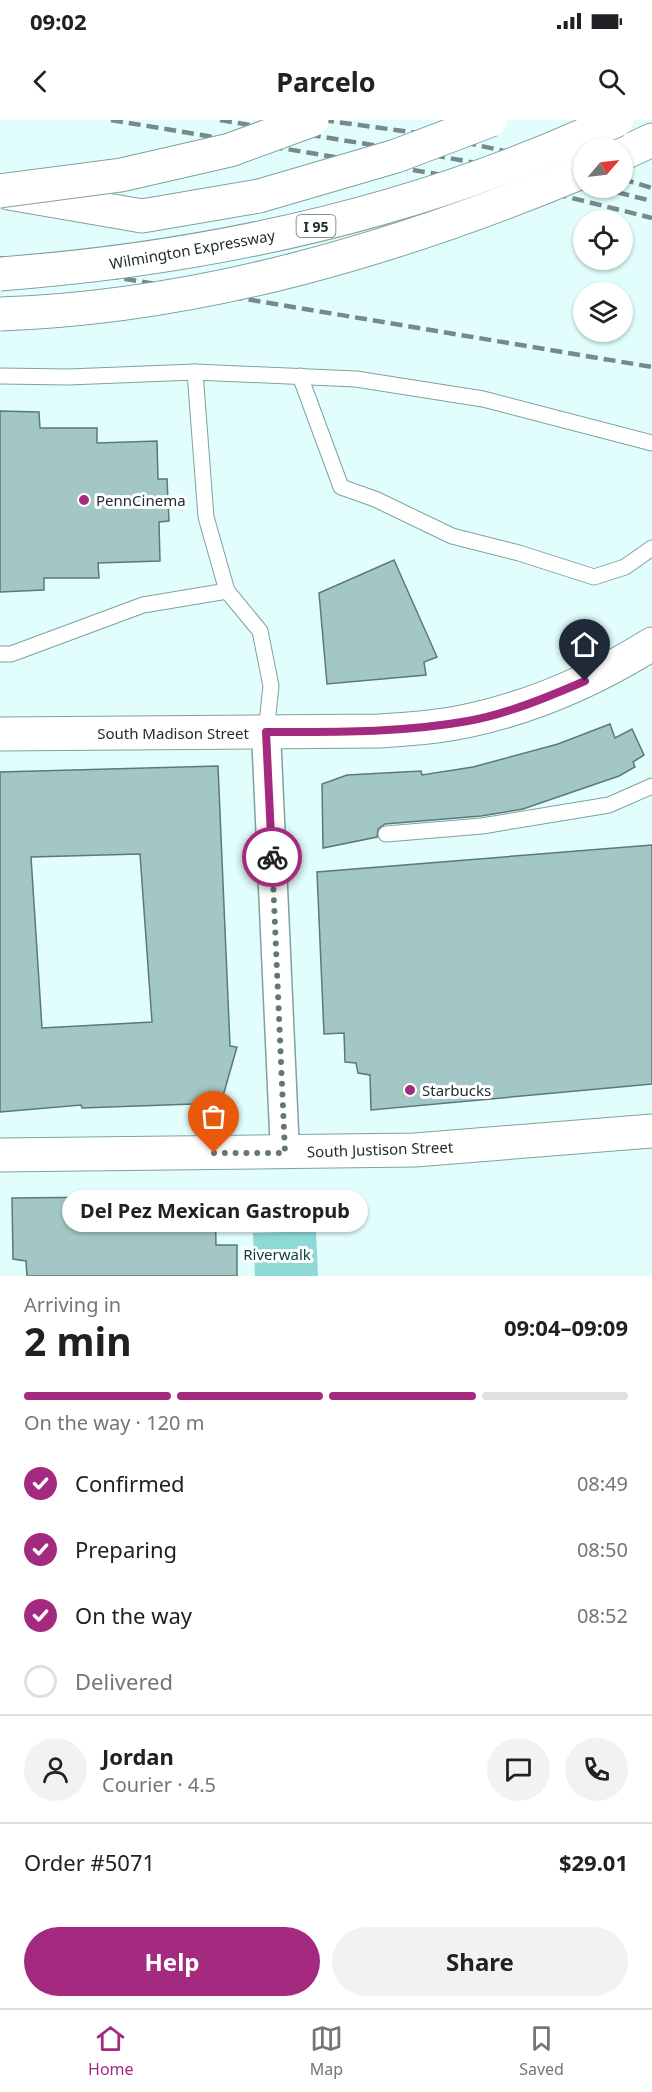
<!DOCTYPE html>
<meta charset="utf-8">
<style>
:root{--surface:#fff;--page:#f2f2f2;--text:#202124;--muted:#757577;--line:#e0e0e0;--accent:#a42a80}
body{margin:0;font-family:"Noto Sans",sans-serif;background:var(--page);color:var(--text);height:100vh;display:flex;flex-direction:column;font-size:22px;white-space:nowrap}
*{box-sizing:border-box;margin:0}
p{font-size:20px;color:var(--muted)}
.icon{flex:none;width:33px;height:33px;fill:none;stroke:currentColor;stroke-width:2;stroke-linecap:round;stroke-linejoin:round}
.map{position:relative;height:1156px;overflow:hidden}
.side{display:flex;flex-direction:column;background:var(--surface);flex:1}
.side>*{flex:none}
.needle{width:39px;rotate:62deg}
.buttons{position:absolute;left:573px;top:18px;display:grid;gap:12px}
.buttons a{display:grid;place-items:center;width:60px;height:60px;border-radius:50%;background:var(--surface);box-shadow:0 2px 4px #0004;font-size:30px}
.pin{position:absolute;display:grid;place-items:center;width:51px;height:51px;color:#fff;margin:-62px -26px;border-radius:50% 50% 50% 0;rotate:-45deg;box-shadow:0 0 6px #0007}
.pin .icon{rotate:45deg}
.courier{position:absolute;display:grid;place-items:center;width:60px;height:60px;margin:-30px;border:4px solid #a42a80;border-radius:50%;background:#fff;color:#222;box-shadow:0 2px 8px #0007}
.bubble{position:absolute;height:42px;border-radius:21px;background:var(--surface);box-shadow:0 2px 4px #0004;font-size:20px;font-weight:700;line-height:42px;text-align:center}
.summary em{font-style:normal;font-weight:700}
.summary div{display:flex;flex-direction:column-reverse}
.summary{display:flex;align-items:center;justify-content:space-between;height:102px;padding:0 24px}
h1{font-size:39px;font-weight:700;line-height:45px}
.bar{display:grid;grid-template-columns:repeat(4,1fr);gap:9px 6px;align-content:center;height:72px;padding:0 24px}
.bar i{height:8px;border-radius:4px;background:var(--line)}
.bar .active{background:var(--accent)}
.bar p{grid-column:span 4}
.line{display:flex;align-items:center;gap:15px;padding:0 24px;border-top:2px solid var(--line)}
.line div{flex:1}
.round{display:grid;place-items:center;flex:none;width:63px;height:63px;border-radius:32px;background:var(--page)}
ol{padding:0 24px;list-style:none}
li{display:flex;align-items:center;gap:18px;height:66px}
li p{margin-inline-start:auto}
li .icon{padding:6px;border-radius:50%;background:var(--accent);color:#fff;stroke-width:4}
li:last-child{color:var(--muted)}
li i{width:33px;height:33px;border:3px solid var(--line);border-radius:50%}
.action{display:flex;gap:12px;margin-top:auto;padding:12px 24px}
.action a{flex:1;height:69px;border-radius:36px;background:var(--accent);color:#fff;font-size:24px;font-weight:700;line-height:69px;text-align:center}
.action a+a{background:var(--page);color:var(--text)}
.status{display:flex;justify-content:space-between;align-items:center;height:42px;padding:0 30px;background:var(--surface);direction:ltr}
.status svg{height:16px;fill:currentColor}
header{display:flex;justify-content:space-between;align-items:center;height:78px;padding:0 24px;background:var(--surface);font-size:27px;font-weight:700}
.dock{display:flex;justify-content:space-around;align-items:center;height:84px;border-top:2px solid var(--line);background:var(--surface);font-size:16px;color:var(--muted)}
.dock a{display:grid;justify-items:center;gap:3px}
.dock .active{color:var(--accent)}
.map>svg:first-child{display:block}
.green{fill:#8dd9d6}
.building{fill:#a3c7c5;stroke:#597a78;stroke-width:1.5;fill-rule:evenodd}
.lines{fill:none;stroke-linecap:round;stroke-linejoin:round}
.service-casing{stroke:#7fa19f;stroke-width:17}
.minor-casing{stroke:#7fa19f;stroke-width:31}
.tertiary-casing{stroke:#7fa19f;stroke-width:35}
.motorway-casing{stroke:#7fa19f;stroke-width:35}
.service{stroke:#fff;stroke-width:15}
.minor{stroke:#fff;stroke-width:28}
.tertiary{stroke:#fff;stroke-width:33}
.motorway{stroke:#fff;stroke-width:33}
.rail{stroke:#768a89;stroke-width:4.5;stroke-dasharray:12 6;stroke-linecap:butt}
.motorway-bridge-casing{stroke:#7fa19f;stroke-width:35;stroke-linecap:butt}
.motorway-bridge{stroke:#fff;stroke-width:33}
.done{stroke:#647775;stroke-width:6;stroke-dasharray:0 10.8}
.route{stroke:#a42a80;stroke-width:8}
.poi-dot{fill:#a42a80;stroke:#fff;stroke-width:2}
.labels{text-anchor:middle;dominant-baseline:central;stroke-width:6;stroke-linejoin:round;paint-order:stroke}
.shield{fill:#fff;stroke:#636d6c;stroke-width:1.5}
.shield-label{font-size:14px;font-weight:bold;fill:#202e2d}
.street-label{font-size:15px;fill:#202e2d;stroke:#fff}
.poi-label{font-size:15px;fill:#202e2d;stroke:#fff;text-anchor:start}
.park-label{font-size:15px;fill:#0b4240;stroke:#fff}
</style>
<div class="status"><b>09:02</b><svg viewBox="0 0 49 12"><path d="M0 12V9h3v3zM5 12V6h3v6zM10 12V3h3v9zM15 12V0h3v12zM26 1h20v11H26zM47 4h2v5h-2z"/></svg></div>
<header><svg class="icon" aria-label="back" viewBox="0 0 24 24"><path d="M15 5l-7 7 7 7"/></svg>Parcelo<svg class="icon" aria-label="search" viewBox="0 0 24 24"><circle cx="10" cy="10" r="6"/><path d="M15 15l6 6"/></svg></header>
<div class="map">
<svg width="652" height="1156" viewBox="0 0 652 1156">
<rect width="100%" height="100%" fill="#e1fefc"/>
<!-- green -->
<polygon class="green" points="316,1111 318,1156 255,1156 253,1113"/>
<!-- building -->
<g class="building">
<polygon points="0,291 39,292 40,308 97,308 97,323 157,321 158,359 167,359 169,401 159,402 160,441 98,443 99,458 44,458 44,470 0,472"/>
<polygon points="394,440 437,537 424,542 426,555 327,564 319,473"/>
<polygon points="610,604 615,618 632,609 644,635 633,642 635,647 619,656 523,689 481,696 385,704 378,709 377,717 323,728 322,664 347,655 421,651 422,655 473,647 558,624"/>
<path d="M218,646L230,926L237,927L221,983L82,988L81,985L0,992V652ZM140,734L152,902L42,908L31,737Z"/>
<polygon points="652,725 652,964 371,990 370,955 358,953 356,943 345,942 344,913 324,914 317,752"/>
<polygon points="215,1076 216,1125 237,1125 237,1156 27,1156 26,1141 13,1139 12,1078"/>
</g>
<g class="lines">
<defs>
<g id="service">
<polyline points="195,252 206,397 227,471"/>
<polyline points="0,256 68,257 195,252 356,259 483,279 652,323"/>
<polyline points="300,256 341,367 375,379 452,416 519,433 594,457 625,447 652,428"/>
<polyline points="0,534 11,534 143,485 227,471 260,511 271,566 266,612"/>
<polyline points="386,714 482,706 609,685 652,666"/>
</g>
<polyline id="minor" points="266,612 285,1033"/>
<g id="tertiary">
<path d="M0,614L379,611C410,609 441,607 471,600C535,586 596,559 652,524"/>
<polyline points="0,1035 415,1030 652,1011"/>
</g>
<g id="motorway">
<polyline points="622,34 652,20"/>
<polyline points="9,73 142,96 259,76"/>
</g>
</defs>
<!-- service casing -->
<use href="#service" class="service-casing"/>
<!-- minor casing -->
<use href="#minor" class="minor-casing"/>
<!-- tertiary casing -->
<use href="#tertiary" class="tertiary-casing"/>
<!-- motorway casing -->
<use href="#motorway" class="motorway-casing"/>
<!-- service -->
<use href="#service" class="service"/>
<!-- minor -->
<use href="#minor" class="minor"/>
<!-- tertiary -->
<use href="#tertiary" class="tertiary"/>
<!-- motorway -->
<use href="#motorway" class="motorway"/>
<!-- rail -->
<g class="rail">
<polyline points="111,0 552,73 652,98"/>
<polyline points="220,0 427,34 584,63"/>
<polyline points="322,0 425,14 584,48"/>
<polyline points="622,59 652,68"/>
<polyline points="600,68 652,81"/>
<polyline points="0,138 652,247"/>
</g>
<defs>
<g id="motorway-bridge">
<polyline points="0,71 121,55 230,30 312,0"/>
<polyline points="259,76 396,36 491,0"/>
<path d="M0,154C214,138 422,92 617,0"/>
<path d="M0,194C202,187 399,128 584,51"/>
</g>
</defs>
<!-- motorway-bridge casing -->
<use href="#motorway-bridge" class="motorway-bridge-casing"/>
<!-- motorway-bridge -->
<use href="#motorway-bridge" class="motorway-bridge"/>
</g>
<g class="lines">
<!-- done -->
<polyline class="done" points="214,1033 285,1033 272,737"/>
<!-- route -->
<path class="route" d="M272,737L266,612C334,612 401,613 468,601C507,594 548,577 585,561"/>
</g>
<!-- markers -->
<g class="poi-dot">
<circle cx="84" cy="380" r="6"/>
<circle cx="410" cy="970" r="6"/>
</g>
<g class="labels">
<!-- shield labels -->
<rect class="shield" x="296.5" y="95" width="39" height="22" rx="4.5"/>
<g class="shield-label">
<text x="316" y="106">I 95</text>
</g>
<!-- street labels -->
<g class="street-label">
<text transform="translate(192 129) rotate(-10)">Wilmington Expressway</text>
<text x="173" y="613">South Madison Street</text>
<text transform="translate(380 1029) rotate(-2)">South Justison Street</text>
</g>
<!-- poi labels -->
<g class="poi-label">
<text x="96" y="380">PennCinema</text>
<text x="422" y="970">Starbucks</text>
</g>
<!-- park labels -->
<g class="park-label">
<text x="277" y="1134">Riverwalk</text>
</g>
</g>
</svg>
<div class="buttons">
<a><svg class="needle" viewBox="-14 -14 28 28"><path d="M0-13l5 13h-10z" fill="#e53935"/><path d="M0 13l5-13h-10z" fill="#757577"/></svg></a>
<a><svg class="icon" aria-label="locate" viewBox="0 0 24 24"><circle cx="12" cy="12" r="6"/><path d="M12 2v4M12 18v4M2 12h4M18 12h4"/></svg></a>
<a><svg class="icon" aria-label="layers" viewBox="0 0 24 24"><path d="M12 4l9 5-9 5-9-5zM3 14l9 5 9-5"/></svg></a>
</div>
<div class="pin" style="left:214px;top:1033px;background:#ea580c"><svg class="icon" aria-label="bag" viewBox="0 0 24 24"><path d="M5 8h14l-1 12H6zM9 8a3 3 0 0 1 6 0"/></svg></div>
<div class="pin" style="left:585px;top:561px;background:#1f2937"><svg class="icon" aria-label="home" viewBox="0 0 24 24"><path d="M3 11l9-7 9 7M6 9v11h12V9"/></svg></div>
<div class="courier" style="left:272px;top:737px"><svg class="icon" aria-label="bike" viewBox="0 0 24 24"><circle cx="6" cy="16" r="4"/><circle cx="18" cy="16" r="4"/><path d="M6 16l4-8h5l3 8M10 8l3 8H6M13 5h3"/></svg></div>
<div class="bubble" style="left:62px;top:1070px;width:306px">Del Pez Mexican Gastropub</div>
</div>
<section class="side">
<div class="summary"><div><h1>2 min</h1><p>Arriving in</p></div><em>09:04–09:09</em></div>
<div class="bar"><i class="active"></i><i class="active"></i><i class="active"></i><i></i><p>On the way · 120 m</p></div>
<ol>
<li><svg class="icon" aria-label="check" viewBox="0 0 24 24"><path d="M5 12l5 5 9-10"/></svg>Confirmed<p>08:49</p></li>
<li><svg class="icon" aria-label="check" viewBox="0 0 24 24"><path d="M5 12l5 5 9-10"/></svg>Preparing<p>08:50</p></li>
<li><svg class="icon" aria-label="check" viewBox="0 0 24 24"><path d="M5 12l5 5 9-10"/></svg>On the way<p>08:52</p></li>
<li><i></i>Delivered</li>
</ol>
<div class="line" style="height:108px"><a class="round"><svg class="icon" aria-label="person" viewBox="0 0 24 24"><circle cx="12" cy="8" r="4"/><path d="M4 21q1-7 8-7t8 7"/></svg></a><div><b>Jordan</b><p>Courier · 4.5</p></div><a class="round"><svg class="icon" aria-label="chat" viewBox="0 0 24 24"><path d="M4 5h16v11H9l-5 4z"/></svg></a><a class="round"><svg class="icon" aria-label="phone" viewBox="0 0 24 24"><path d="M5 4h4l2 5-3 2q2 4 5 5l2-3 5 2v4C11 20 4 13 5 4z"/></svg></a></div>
<div class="line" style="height:78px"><div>Order #5071</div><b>$29.01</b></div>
<div class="action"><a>Help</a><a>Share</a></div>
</section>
<nav class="dock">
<a class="active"><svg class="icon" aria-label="home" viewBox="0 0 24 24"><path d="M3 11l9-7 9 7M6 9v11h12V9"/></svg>Home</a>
<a><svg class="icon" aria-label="map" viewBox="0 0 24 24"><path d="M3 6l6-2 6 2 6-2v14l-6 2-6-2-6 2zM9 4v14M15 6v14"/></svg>Map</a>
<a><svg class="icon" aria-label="saved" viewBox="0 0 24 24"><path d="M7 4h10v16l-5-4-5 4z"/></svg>Saved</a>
</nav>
